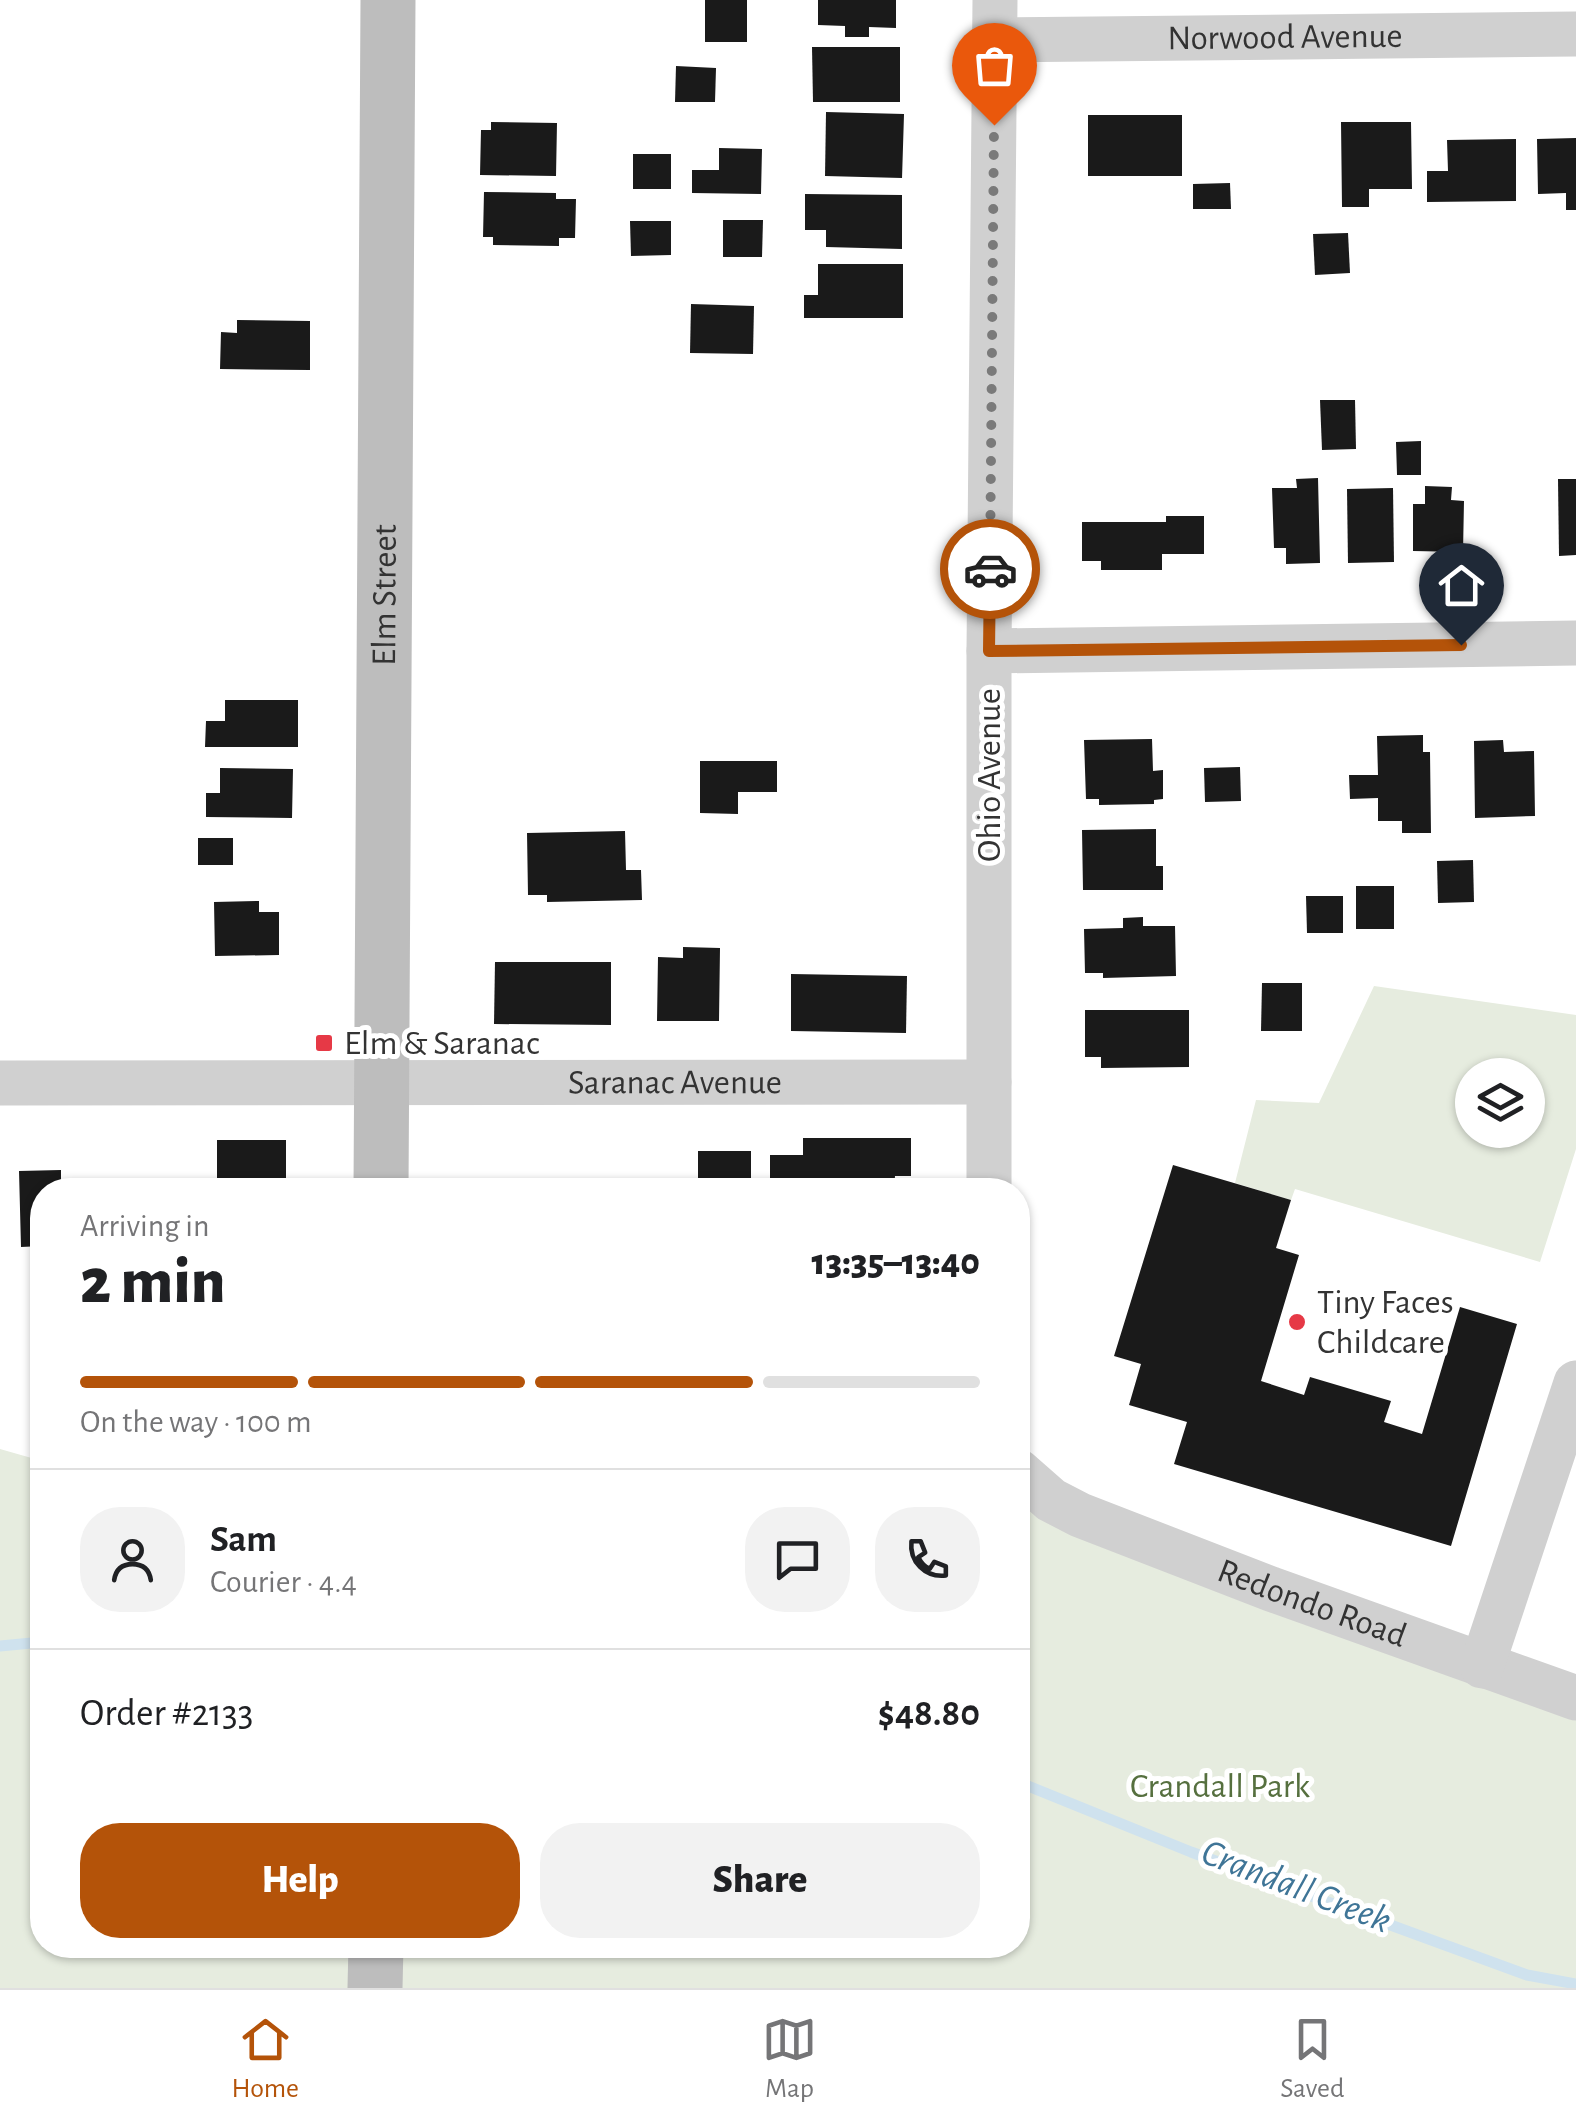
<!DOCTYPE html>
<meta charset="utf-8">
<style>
:root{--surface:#fff;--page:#f2f2f2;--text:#202124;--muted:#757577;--line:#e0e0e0;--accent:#b45309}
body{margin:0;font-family:"Alegreya Sans",sans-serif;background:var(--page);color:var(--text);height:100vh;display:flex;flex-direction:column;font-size:38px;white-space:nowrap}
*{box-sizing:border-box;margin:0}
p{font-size:32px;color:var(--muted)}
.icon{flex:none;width:55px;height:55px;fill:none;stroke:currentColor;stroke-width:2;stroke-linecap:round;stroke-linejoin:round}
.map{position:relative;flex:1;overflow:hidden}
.drawer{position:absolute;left:30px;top:1178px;width:1000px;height:780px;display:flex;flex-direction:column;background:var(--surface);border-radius:40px;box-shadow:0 2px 8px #0004}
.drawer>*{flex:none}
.tools{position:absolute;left:1455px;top:1058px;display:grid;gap:20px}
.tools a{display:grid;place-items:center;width:90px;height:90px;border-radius:50%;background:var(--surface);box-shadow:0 2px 8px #0004;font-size:50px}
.pin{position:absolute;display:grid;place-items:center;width:85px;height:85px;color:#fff;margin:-102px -42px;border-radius:50% 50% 50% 0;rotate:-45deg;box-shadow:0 0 10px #0007}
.pin .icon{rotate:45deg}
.courier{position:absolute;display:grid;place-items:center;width:100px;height:100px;margin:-50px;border:8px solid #b45309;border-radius:50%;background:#fff;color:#222;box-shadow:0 2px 12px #0007}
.summary em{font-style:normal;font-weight:800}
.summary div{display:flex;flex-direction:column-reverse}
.summary{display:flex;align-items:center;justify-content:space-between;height:170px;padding:0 50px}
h1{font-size:65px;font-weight:800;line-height:75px}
.bar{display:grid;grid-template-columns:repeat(4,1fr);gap:15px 10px;align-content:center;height:120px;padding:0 50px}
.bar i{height:12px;border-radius:8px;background:var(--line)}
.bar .on{background:var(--accent)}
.bar p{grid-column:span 4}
.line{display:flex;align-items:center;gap:25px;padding:0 50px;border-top:2px solid var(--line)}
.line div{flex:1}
.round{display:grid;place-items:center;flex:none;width:105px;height:105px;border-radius:40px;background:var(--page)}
.primary-button{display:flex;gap:20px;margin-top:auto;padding:20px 50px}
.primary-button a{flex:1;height:115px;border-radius:40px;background:var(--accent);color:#fff;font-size:40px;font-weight:800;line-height:115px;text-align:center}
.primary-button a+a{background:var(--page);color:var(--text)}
.tabs{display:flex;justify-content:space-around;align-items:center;height:140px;border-top:2px solid var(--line);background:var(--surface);font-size:28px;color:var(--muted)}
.tabs a{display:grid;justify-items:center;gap:5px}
.tabs .on{color:var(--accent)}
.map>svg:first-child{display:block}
.green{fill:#e6ecdf;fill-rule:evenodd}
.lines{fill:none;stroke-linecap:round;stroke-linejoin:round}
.stream{stroke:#cfe2ee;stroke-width:11}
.building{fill:#1a1a1a}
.street{stroke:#d0d0d0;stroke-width:45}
.secondary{stroke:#bdbdbd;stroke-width:55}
.done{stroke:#7a7a7a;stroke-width:10;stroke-dasharray:0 18}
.route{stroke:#b45309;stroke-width:12}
.poi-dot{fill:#e63946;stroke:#fff;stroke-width:4}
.labels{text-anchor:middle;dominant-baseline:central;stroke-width:10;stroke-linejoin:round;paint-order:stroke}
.street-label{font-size:35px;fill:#333;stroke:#fff}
.poi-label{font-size:35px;fill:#333;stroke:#fff;text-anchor:start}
.park-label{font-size:35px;fill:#56703f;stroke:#fff}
.water-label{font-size:38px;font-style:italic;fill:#3f7597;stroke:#fff}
</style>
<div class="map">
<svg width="1576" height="1988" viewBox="0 0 1576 1988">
<rect width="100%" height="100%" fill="#fff"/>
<!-- green -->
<g class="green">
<path d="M1374,986L1576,1015V1149L1540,1262L1295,1189L1291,1200L1235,1183L1256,1100L1319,1103ZM1472,1075H1528V1130H1472Z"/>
<polygon points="0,1449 42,1461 42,1945 1018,1945 1018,1471 1576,1698 1576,1988 0,1988"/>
</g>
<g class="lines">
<!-- stream -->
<g class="stream">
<polyline points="0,1646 42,1642"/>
<polyline points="1018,1782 1191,1852 1527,1975 1576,1984"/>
</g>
</g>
<!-- building -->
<g class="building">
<rect x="705" y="0" width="42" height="42"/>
<polygon points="818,0 896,0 896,28 869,27 869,37 845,37 845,26 818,25"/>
<polygon points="812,47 900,47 900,102 813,102"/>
<polygon points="676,66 716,68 715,102 675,102"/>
<polygon points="826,112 904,114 902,178 825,176"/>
<rect x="1088" y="115" width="94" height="61"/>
<polygon points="491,122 557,123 556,176 480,175 481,130 491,130"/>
<polygon points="1341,122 1411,122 1412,189 1369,189 1369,207 1342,207"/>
<polygon points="1576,138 1576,210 1566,210 1566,193 1538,194 1537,139"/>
<polygon points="1516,139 1516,201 1427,202 1427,171 1448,171 1447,140"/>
<polygon points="719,148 762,149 761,194 692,193 692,170 719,170"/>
<rect x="633" y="154" width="38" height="35"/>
<polygon points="1230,183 1231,209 1193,209 1193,184"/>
<polygon points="484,192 556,193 556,199 576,199 575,238 559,238 559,246 493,245 493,237 483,237"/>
<polygon points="805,194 902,195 902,249 826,247 826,230 805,230"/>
<polygon points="723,220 763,220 762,257 723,257"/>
<polygon points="630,221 671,221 671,255 631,256"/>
<polygon points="1348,233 1350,273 1315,275 1313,234"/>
<polygon points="818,264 903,264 903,318 804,318 804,295 818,295"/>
<polygon points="691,304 754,306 753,354 690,353"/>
<polygon points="237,320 310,321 310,370 220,369 221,332 237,333"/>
<polygon points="1320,400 1355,400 1356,449 1322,450"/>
<polygon points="1421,441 1421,475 1397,475 1396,442"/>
<polygon points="1318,478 1320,563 1286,564 1286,548 1274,548 1272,488 1297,488 1296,479"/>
<polygon points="1558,479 1576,479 1576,555 1559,556"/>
<polygon points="1425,486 1452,487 1451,500 1464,501 1463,552 1413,551 1413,504 1425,504"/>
<polygon points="1393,488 1394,562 1348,563 1347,489"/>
<polygon points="1166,516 1204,516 1204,554 1162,554 1162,570 1101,570 1101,561 1082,561 1082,522 1166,522"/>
<polygon points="225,700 298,700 298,747 205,747 206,721 225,721"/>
<polygon points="1423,735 1423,752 1430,752 1431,833 1402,833 1402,821 1378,821 1378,798 1350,799 1349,775 1378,775 1377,736"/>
<polygon points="1152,739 1153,771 1163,770 1163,799 1154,800 1154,804 1099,805 1099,799 1086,799 1084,740"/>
<polygon points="1503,740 1504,752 1534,751 1535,816 1475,818 1474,741"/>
<polygon points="700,761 777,761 777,792 738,792 738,814 700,813"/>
<polygon points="1240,767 1241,801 1205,802 1204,768"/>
<polygon points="220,768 293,769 292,818 206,817 206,793 220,793"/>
<polygon points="1156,829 1156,866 1163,866 1163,890 1083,890 1082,830"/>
<polygon points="625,831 626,870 641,870 642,900 547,902 547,895 528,895 527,833"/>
<rect x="198" y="838" width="35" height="27"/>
<polygon points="1473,860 1474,902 1438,903 1437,861"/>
<rect x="1356" y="886" width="38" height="43"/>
<polygon points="1306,896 1343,896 1343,933 1307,933"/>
<polygon points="259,901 259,912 279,912 279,955 215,956 214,902"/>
<polygon points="1143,917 1143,926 1175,926 1176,976 1103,978 1103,973 1085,973 1084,929 1123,928 1123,918"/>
<polygon points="683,947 720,948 719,1021 657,1021 658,957 683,958"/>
<polygon points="495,962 611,962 611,1025 494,1024"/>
<polygon points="791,974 907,976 906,1033 791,1031"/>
<polygon points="1262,983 1302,983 1302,1031 1261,1031"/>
<polygon points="1085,1010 1189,1010 1189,1067 1101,1068 1101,1057 1085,1057"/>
<polygon points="803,1138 911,1138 911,1176 895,1176 894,1190 817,1190 817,1185 807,1185 807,1190 770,1190 770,1155 803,1155"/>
<rect x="217" y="1140" width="69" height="50"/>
<rect x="698" y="1151" width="53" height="39"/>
<polygon points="1173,1165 1291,1200 1276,1248 1299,1255 1261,1381 1304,1395 1310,1377 1391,1401 1384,1422 1422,1434 1460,1307 1517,1324 1451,1546 1174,1464 1187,1422 1129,1405 1141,1364 1114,1356"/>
<polygon points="61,1170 61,1190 42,1190 42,1246 21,1247 19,1171"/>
</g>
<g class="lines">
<!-- street -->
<g class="street">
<path id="s1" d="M995,40L1576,34"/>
<polyline points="989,651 1576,643"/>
<path id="s2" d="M0,1083L989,1082"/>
<polyline points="989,1190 989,651 995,0"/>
<path id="s3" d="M1018,1471L1051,1500L1080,1515L1271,1589L1576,1698"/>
<polyline points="1482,1666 1576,1383"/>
</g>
<!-- secondary -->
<g class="secondary">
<path id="s4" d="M381,1190L388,0"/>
<polyline points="375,1988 376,1945"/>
</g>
</g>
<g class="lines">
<!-- done -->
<polyline class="done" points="990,569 994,125"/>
<!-- route -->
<polyline class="route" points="990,569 989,651 1461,645"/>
</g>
<!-- markers -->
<g class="poi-dot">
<rect x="314" y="1033" width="20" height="20" rx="5"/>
<circle cx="1297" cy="1322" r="10"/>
</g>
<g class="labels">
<!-- street labels -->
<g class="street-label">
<text stroke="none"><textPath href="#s1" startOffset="290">Norwood Avenue</textPath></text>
<text stroke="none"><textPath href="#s4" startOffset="595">Elm Street</textPath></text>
<text transform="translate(989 775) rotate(-90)">Ohio Avenue</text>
<text stroke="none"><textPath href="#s2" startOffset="675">Saranac Avenue</textPath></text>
<text stroke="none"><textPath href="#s3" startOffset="325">Redondo Road</textPath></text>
</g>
<!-- poi labels -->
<g class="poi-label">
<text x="344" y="1043">Elm &amp; Saranac</text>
<text x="1317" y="1302">Tiny Faces<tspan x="1317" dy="40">Childcare</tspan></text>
</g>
<!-- park labels -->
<g class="park-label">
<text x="1220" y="1786">Crandall Park</text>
</g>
<!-- water labels -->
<g class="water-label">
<text transform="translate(1296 1887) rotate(21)">Crandall Creek</text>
</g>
</g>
</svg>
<div class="tools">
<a><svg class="icon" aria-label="layers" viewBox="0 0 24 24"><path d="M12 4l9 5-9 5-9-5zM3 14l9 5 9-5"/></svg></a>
</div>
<div class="pin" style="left:994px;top:125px;background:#ea580c"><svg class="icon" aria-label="bag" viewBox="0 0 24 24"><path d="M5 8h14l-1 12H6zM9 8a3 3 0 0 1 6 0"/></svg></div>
<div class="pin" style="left:1461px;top:645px;background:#1f2937"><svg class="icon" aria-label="home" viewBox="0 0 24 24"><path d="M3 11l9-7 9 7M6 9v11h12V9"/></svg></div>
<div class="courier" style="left:990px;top:569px"><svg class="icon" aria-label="car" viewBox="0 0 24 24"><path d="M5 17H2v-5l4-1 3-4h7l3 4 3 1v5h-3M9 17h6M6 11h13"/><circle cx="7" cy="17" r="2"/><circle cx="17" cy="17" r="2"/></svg></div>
<section class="drawer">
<div class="summary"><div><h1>2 min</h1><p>Arriving in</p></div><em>13:35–13:40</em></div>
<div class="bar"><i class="on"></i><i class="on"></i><i class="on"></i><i></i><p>On the way · 100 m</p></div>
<div class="line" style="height:180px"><a class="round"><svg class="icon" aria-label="person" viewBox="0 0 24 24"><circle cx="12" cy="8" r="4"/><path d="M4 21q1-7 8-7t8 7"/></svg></a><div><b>Sam</b><p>Courier · 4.4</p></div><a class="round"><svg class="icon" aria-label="chat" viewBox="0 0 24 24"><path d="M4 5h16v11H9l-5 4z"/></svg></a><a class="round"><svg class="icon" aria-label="phone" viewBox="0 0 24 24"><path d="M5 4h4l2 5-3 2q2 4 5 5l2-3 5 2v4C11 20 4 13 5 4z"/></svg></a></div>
<div class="line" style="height:130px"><div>Order #2133</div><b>$48.80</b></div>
<div class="primary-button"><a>Help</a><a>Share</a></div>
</section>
</div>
<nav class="tabs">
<a class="on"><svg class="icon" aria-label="home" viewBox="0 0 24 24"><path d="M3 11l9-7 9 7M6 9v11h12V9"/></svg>Home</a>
<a><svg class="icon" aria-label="map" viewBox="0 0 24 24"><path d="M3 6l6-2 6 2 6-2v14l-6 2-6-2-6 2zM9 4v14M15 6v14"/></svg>Map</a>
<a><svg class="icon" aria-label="saved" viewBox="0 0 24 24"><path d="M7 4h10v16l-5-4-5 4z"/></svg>Saved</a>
</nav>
